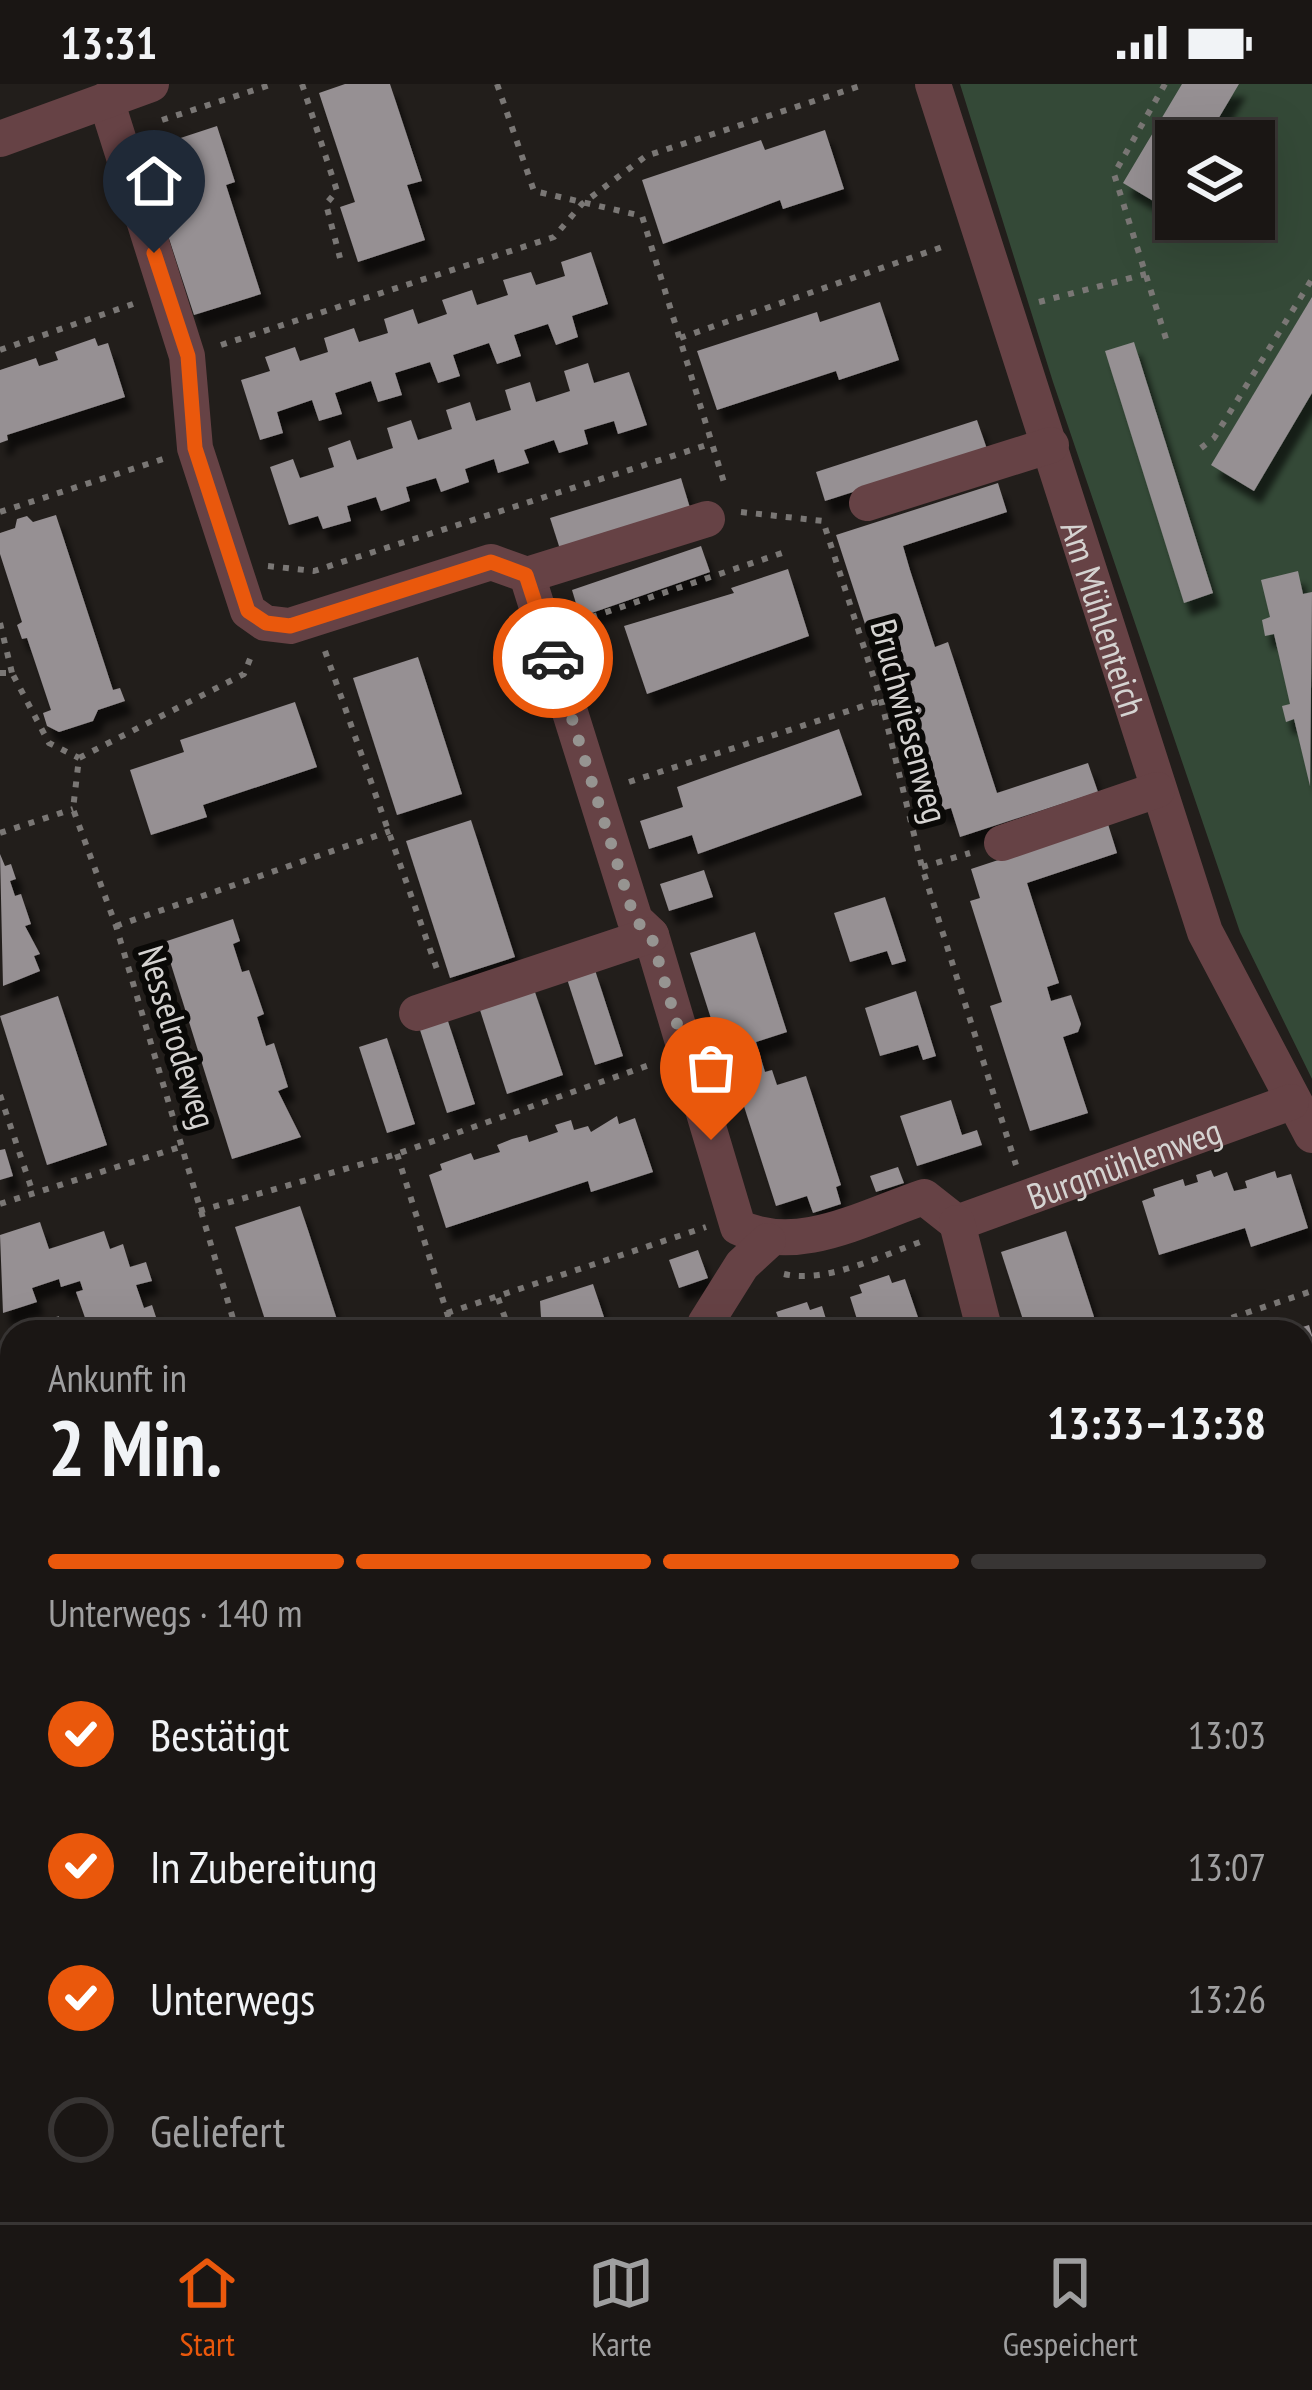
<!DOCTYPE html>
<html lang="de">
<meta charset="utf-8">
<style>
:root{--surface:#1a1614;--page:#231f1d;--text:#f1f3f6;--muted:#9f9fa0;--line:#383534;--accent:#ea580c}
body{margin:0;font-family:"PT Sans Narrow",sans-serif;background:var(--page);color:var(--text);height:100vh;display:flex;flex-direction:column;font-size:45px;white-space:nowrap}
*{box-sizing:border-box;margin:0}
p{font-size:39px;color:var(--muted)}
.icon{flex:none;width:66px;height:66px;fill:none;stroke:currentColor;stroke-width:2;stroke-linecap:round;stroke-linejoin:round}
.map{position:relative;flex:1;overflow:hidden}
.details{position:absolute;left:0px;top:1236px;width:1314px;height:903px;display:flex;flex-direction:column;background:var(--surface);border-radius:36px 36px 0 0;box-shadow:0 12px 48px #0002,0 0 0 3px var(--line)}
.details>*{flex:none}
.controls{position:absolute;left:1155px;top:36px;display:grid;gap:24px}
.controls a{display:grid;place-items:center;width:120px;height:120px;border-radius:0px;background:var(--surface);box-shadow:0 12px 48px #0002,0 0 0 3px var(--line);font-size:60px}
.pin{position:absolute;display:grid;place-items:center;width:102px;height:102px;color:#fff;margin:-123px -51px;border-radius:50% 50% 50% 0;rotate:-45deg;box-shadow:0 0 12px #0007}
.pin .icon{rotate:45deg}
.courier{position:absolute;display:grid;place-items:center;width:120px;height:120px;margin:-60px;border:9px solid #ea580c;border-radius:50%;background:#fff;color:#222;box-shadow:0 3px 15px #0007}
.overview em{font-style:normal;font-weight:600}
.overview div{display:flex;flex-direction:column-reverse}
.overview{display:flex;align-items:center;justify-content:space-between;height:204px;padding:0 48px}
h1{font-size:78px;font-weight:600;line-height:90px}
.bar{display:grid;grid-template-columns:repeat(4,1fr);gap:18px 12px;align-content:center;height:144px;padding:0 48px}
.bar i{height:15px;border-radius:9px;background:var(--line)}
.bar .selected{background:var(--accent)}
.bar p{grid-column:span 4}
ol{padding:0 48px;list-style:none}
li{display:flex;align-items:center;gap:36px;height:132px}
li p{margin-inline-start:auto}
li .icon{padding:12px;border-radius:50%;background:var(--accent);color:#fff;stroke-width:4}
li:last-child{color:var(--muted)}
li i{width:66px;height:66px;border:6px solid var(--line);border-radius:50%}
.status{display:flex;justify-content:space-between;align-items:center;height:84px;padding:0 60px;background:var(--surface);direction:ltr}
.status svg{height:33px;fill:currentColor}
.tabs{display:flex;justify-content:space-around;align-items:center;height:168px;border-top:3px solid var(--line);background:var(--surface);font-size:33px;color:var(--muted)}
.tabs a{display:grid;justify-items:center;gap:6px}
.tabs .selected{color:var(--accent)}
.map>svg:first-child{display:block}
.green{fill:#344937;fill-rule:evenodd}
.building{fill:#969093;filter:url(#shadow)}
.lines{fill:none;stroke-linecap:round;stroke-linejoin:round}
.path{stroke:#7a7775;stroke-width:6;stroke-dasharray:6 9;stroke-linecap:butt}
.minor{stroke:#664245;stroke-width:36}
.done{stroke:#969491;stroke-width:12;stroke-dasharray:0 21.6}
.route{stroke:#ea580c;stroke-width:15}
.labels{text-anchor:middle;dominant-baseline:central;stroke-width:12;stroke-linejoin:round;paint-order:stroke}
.street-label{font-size:36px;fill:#d5d3d1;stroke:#0a0907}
</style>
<div class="status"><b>13:31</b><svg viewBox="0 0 49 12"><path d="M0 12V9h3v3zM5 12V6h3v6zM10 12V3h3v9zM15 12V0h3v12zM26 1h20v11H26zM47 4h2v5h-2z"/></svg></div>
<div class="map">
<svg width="1312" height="2138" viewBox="0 0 1312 2138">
<defs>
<filter id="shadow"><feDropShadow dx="7" dy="13" stdDeviation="3" flood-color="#0009"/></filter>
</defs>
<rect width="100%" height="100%" fill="#221e1b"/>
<!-- green -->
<path class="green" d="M960,0H1312V995L1240,848L1053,298ZM1176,57H1254V135H1176Z"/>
<!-- building -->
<g class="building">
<polygon points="345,0 390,0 422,97 407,101 425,156 358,178 340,123 355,118 319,9"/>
<polygon points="1182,0 1239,0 1205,57 1176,57 1176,105 1165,124 1123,99"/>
<polygon points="217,42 235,98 226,101 261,210 194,231 158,121 167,118 150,64"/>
<polygon points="825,46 844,105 783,125 780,116 663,160 642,96 761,56 765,66"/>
<polygon points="591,168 608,220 572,232 578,253 556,261 548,240 514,251 521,272 497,280 489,259 453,271 460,292 438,299 430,278 395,289 402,311 378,318 371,297 335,309 342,330 319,337 312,316 277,328 283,349 260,356 241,296 270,287 265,273 295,263 300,277 328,268 324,254 354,244 359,258 388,249 384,235 413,225 418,240 447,230 442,216 472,206 477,221 508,211 503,196 531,188 536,201 565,192 561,178"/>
<polygon points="1312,213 1312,309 1254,407 1211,381"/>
<polygon points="880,218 899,276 839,296 836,287 717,326 697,267 817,228 820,238"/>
<polygon points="95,254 98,262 108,259 125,313 7,351 8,356 0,359 0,286 36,274 39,282 58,276 55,268"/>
<polygon points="1134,258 1213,509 1184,519 1105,267"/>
<polygon points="588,279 594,299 629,288 647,341 618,350 614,337 584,346 588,360 559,369 554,356 524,366 529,379 498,389 494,375 465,385 469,398 441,408 436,394 406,403 410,417 381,427 376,413 347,422 351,437 323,445 318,432 289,441 270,383 293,375 300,394 334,383 328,364 350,356 357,376 393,364 387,344 411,336 418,356 452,345 446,326 470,318 476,337 511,326 505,306 530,298 536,318 570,307 564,287"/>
<polygon points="977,336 987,365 825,417 816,388"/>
<polygon points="681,394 690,424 560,465 550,434"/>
<polygon points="998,399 1007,428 903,462 910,486 935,563 948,558 997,709 1088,679 1098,708 960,753 951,724 940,727 891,576 878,580 836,451"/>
<polygon points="56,431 113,606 120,604 125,617 98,626 93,637 59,648 47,642 43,629 51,626 27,554 22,555 17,541 22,538 0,470 0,449 15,444 17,435 27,432 33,438"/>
<polygon points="701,462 710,488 580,533 572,506"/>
<polygon points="788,485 809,552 647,610 624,542 734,509 731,504"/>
<polygon points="1298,487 1303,510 1312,508 1310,702 1294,635 1286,638 1282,622 1290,620 1274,550 1265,552 1262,536 1270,533 1261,496"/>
<polygon points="418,573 462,710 397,731 353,594"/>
<polygon points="295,618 317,683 203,721 207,733 151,751 130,686 184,668 180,656"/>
<polygon points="839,645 862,711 698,770 692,751 649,765 640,737 683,723 677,703"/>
<polygon points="471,736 515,873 450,894 406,757"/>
<polygon points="1108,740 1117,769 1027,799 1059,899 1047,903 1051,917 1071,911 1081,940 1078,948 1063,953 1088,1029 1030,1047 990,922 1002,918 970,817 980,814 971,785"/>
<polygon points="0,770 5,782 11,780 16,795 10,797 15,812 21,810 31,840 25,842 40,870 34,872 40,887 3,902"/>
<polygon points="704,786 713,813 669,827 660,800"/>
<polygon points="885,813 906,877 892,881 887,867 850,878 834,829"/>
<polygon points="233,835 240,857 233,860 242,888 249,886 264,930 257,933 266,962 274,959 288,1003 278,1007 301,1053 232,1075 164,858"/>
<polygon points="755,848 787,948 756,958 765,988 772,986 777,1001 806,992 841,1101 836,1103 841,1120 813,1129 807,1112 776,1122 741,1013 750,1010 745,995 737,997 727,967 722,969 690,869"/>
<polygon points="595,886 623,972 595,981 567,895"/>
<polygon points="534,905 563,991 507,1010 479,923"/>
<polygon points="916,907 936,972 923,976 918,961 880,972 865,924"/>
<polygon points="58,912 107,1061 47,1081 0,932"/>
<polygon points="447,934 475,1020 447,1029 419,943"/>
<polygon points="387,954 415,1040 387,1049 359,963"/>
<polygon points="951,1016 962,1051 977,1046 982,1061 917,1082 900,1032"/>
<polygon points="617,1032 619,1040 635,1034 653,1088 591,1108 588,1097 446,1144 429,1091 442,1086 440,1080 471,1069 474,1076 500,1068 497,1061 512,1055 527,1051 529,1058 558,1048 555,1041 571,1036 574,1046 588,1042 591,1048"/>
<polygon points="5,1065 13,1092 0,1096 0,1066"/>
<polygon points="898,1083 904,1099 876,1108 870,1092"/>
<polygon points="1211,1086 1214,1093 1227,1088 1234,1107 1247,1104 1245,1097 1275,1087 1277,1094 1291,1090 1308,1144 1251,1163 1245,1144 1159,1171 1142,1117 1155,1112 1153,1105 1183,1095 1185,1102 1198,1098 1196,1091"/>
<polygon points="300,1122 309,1149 341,1248 269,1248 235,1143"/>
<polygon points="40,1138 49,1165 104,1147 110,1165 123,1160 130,1183 146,1178 152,1197 136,1201 144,1224 152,1221 160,1245 90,1248 76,1208 83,1206 80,1197 61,1203 59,1195 32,1204 37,1218 3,1229 0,1151"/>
<polygon points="1066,1147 1099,1248 1027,1248 1001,1168"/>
<polygon points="698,1166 708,1194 679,1204 669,1176"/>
<polygon points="889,1191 892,1199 905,1195 923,1248 861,1248 850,1213 862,1209 859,1201"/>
<polygon points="593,1200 609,1248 542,1248 540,1217"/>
<polygon points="807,1218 810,1226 822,1222 830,1248 769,1248 766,1240 779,1236 776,1228"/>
<polygon points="1293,1238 1296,1245 1309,1241 1312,1251 1312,1299 1302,1302 1302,1248 1264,1247"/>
<polygon points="1310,1469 1312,1498 1302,1501 1302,1471"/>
<polygon points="1312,1543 1312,1618 1302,1621 1302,1546"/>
<polygon points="1312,1707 1312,1777 1302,1780 1302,1710"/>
<polygon points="12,1774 12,1854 0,1858 0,1778"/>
<polygon points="12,2001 12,2102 0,2106 0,2005"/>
<polygon points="1312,2075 1312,2138 1255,2138 1250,2127 1302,2127 1302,2080"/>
<polygon points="54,2127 118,2127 122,2138 57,2138"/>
<polygon points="385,2127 469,2127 472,2136 396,2138"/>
<polygon points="710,2127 752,2127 753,2128 713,2138"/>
<polygon points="1147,2127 1233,2127 1237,2138 1152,2138"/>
</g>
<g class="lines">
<!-- path -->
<g class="path">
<polyline points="302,0 337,107 326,120 340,174"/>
<polyline points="497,0 534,107 642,132 726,405"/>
<polyline points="1165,0 1114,90 1168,261"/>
<polyline points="162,36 273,0"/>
<polyline points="1039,218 1146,190"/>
<polyline points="680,254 948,161"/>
<polyline points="221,261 554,153 582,120 646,72 866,0"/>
<polyline points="0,266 133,220"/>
<polyline points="1201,364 1214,354 1312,195"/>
<polyline points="0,428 163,375"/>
<polyline points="741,428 823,437 881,616 922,783 1016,1081"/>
<polyline points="268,482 314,487 710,360"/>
<polyline points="577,538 785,468"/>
<polyline points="0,539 12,589"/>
<polyline points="325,567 438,888"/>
<polyline points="0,589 12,589 49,659 79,674"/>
<polyline points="629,698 879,617"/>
<polyline points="0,749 73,725"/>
<polyline points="922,783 970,769"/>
<polyline points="116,842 390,747"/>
<polyline points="0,1011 33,1109"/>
<polyline points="397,1070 453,1248"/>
<polyline points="0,1120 183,1062"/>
<polyline points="199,1127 397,1070 652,980"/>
<path d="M784,1190C828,1200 884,1170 926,1156"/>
<polyline points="498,1214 510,1248"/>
<polyline points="447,1229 706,1143"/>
<polyline points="56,1233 61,1248"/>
<polyline points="237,1248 116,842 73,725 79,674 244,590 252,570"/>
<polyline points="1189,1248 1312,1207"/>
<polyline points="1302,1392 1312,1388"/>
<polyline points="1302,1512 1312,1509"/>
<polyline points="1302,1691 1312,1688"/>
<polyline points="0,1693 12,1688"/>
<polyline points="0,1905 12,1902"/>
<polyline points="346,2127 350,2138"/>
<polyline points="695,2127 698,2138"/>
<polyline points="536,2138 543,2135 542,2127"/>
</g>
<!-- minor -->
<g class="minor">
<path id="s1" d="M933,0L1205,848L1312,1051"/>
<path id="s2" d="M106,16L187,272L195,364L248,527L265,539L290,542L491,478L527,491L635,836L651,851L738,1143C798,1172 864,1133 924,1113L957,1139L1291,1018"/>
<polyline points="0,55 151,0"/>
<polyline points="867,419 1051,361"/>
<polyline points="527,491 707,435"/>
<polyline points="1002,759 1157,706"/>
<polyline points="417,929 651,851"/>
<polyline points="957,1139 985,1248"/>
<polyline points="708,1248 705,1240 742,1181 768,1157"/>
<polyline points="1302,1445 1312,1441"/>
<polyline points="0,1498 12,1493"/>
<polyline points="1302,2016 1312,2011"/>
<polyline points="953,2138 955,2127"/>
<polyline points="1000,2138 1029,2127"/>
</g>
</g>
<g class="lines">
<!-- done -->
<polyline class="done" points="553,574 635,836 651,851 711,1056"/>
<!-- route -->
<polyline class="route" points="154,169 188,272 195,364 248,527 266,539 290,542 491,478 526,491 553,574"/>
</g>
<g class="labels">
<!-- street labels -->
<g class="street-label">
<text stroke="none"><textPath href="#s1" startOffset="561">Am Mühlenteich</textPath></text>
<text transform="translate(910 637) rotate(75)">Bruchwiesenweg</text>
<text transform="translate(178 953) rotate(73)">Nesselrodeweg</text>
<text stroke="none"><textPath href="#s2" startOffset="1929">Burgmühlenweg</textPath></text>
</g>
</g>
</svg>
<div class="controls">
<a><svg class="icon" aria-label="layers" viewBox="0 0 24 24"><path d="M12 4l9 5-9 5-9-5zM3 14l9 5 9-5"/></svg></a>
</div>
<div class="pin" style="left:711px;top:1056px;background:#ea580c"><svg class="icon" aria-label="bag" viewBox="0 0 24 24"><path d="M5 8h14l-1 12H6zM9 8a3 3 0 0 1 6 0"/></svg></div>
<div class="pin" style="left:154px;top:169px;background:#1f2937"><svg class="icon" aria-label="home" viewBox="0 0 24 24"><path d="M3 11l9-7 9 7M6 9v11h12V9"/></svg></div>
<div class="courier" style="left:553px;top:574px"><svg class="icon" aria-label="car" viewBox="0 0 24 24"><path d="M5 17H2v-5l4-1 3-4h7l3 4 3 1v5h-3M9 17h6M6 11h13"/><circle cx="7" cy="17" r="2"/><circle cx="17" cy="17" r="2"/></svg></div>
<section class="details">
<div class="overview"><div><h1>2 Min.</h1><p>Ankunft in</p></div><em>13:33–13:38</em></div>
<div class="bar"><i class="selected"></i><i class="selected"></i><i class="selected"></i><i></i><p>Unterwegs · 140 m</p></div>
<ol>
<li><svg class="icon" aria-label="check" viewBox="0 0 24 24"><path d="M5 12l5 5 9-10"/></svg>Bestätigt<p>13:03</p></li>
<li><svg class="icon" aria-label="check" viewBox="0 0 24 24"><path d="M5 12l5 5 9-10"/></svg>In Zubereitung<p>13:07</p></li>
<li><svg class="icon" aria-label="check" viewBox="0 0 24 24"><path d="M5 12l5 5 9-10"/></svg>Unterwegs<p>13:26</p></li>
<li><i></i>Geliefert</li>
</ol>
</section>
</div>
<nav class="tabs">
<a class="selected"><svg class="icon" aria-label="home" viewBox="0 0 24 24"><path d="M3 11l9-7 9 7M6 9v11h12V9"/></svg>Start</a>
<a><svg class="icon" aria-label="map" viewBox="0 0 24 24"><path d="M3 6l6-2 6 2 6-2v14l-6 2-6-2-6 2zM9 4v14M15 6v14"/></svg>Karte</a>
<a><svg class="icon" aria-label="saved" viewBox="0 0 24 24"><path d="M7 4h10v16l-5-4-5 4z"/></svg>Gespeichert</a>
</nav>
